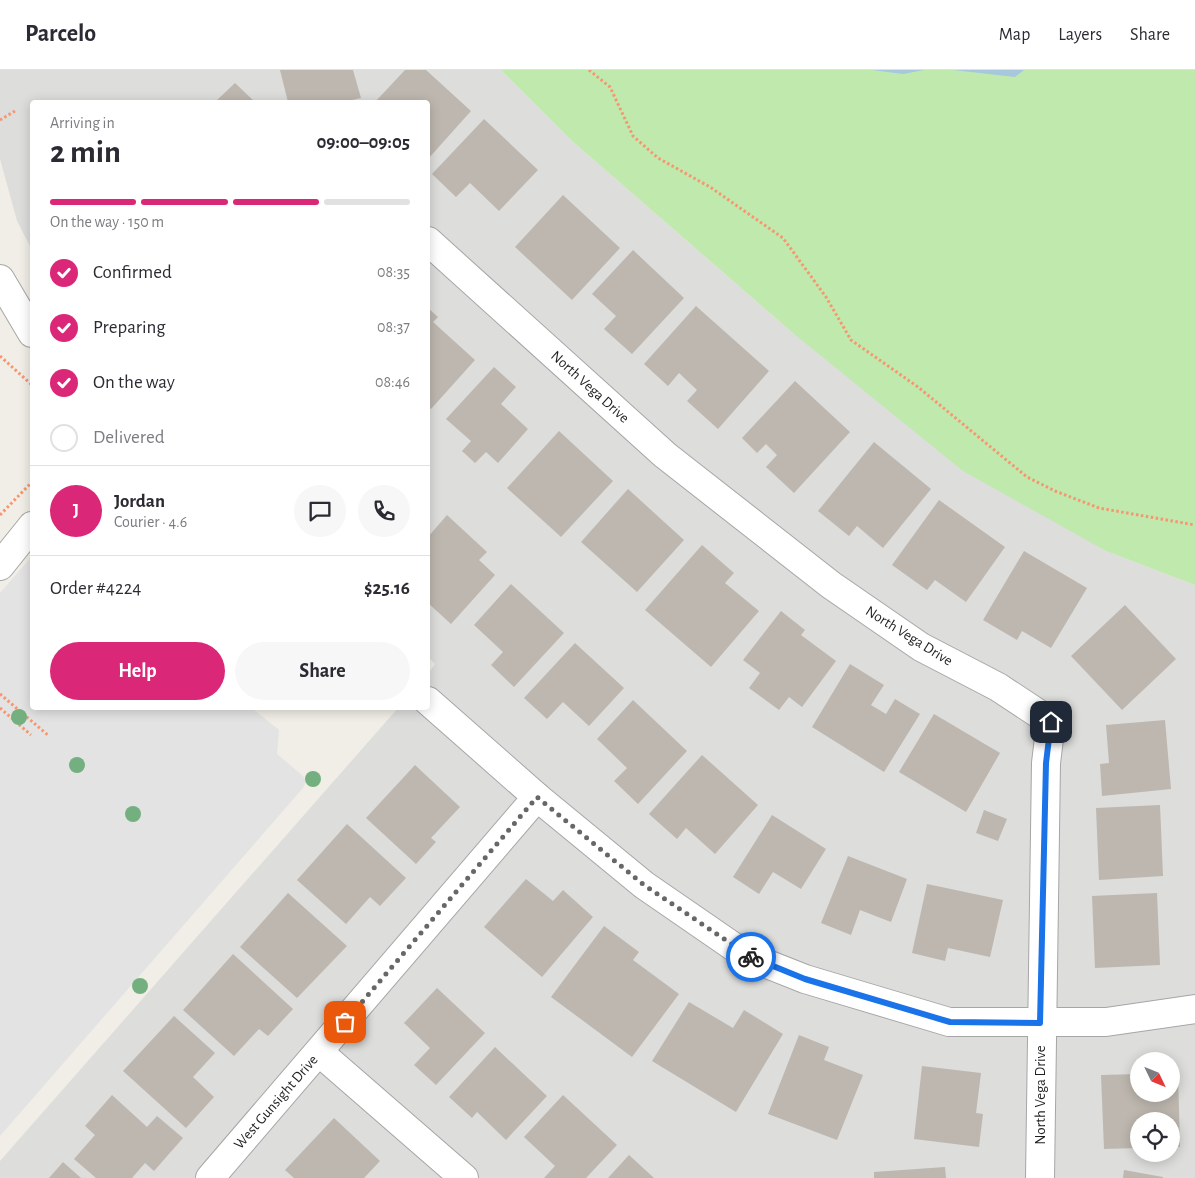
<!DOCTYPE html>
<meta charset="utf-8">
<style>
:root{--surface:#fff;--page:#f7f7f7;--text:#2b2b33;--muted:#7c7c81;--line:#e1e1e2;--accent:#db2777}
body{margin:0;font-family:"Alegreya Sans",sans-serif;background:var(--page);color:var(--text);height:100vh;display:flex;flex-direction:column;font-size:19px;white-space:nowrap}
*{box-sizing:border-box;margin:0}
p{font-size:16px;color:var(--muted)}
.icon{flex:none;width:28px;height:28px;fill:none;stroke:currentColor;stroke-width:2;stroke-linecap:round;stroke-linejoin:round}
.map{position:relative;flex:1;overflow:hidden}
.drawer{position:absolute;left:30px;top:30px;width:400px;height:610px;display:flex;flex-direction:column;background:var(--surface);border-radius:5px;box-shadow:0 2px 12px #0003}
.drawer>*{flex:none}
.needle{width:32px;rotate:133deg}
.buttons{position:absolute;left:1130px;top:982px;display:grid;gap:10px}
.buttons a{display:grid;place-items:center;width:50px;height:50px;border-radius:50%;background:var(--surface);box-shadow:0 2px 12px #0003;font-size:25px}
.pin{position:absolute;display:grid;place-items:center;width:42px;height:42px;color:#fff;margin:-21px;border-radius:10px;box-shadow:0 2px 8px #0006}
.courier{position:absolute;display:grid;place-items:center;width:50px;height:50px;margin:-25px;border:4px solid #1a73e8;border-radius:50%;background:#fff;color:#222;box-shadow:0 1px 6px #0007}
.summary em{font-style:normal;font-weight:700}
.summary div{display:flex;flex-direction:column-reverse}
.summary{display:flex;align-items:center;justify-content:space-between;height:85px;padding:0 20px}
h1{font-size:32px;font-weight:700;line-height:38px}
.bar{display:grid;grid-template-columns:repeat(4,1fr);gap:8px 5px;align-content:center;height:60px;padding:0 20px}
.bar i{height:6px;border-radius:4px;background:var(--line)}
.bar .selected{background:var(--accent)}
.bar p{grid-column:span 4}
.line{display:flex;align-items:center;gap:12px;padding:0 20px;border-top:1px solid var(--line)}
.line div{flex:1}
.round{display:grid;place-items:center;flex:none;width:52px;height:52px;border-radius:26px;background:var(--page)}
ol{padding:0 20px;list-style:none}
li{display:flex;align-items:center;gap:15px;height:55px}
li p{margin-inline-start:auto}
li .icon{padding:5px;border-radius:50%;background:var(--accent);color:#fff;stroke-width:4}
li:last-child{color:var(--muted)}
li i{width:28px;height:28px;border:2px solid var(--line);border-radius:50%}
.primary-button{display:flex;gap:10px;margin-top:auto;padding:10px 20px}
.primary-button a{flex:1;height:58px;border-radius:30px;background:var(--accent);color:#fff;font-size:20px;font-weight:700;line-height:58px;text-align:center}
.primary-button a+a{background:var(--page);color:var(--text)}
header{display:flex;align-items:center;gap:30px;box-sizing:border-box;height:70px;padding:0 25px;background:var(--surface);border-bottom:1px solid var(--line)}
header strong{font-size:24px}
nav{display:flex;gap:28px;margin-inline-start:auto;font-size:18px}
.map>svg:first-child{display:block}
.residential{fill:#dddddc;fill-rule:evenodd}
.grass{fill:#c0e9ad}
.parking{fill:#e3e3e3}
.water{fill:#a7c7dd}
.building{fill:#bdb7af}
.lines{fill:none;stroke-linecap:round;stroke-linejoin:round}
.minor-casing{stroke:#a6a6a6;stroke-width:30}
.path{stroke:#f79670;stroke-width:3;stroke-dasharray:2.5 2.5;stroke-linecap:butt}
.minor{stroke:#fff;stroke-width:28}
.tree{fill:#74b07f}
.done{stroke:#686765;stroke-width:5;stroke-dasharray:0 9}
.route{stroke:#1a73e8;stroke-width:6}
.labels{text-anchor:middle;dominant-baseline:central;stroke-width:5;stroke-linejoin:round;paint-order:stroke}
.street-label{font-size:15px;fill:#1f1f1f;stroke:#fff}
</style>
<header>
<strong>Parcelo</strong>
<nav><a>Map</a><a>Layers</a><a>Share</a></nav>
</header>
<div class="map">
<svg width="1195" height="1108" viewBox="0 0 1195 1108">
<rect width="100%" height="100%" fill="#f0eee6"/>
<!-- residential -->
<path class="residential" d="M0,0H501L571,70L794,264L1106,481L1195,515V1108H0V1091L398,638H428V604L435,594L428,587V32H32V180L17,151L0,89ZM1139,991H1171V1024H1139ZM1139,1051H1171V1084H1139Z"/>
<!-- grass -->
<polygon class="grass" points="501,0 1195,0 1195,515 1106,481 963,401 794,264 571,70"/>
<!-- parking -->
<polygon class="parking" points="32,486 32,638 252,638 279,660 277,684 303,706 306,712 303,718 0,1066 0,523"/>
<!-- water -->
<g class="water">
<polygon points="872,0 924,0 903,4"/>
<polygon points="953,0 1024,0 1015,7"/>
</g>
<!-- building -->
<g class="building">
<polygon points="280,0 353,0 361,28 343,32 288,32"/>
<polygon points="405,0 426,0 471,41 428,89 428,32 375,32"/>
<polygon points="235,13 255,32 215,32"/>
<polygon points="484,49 538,100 499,141 470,113 456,127 432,104"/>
<polygon points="563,125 620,178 572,230 515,177"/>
<polygon points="633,180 684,228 632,284 604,259 616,246 592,224"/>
<polygon points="696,236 769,301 718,359 687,331 697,320 679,303 668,316 644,294"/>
<polygon points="428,238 438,247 433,252 475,290 431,339 428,336"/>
<polygon points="494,297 516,317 501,334 528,359 498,393 486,382 475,393 462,381 471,371 446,349"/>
<polygon points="795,311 850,362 794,423 766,397 777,385 766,374 757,383 742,368"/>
<polygon points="559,361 613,411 561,467 507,418"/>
<polygon points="874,372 931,419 883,478 857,456 849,466 818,441"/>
<polygon points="628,419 684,470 637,522 581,472"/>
<polygon points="939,430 1005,477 966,532 935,510 927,520 892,495"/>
<polygon points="447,445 487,482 479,490 495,505 451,554 428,533 428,467"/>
<polygon points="702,475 734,503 725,513 759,541 711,597 645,540"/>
<polygon points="1024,481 1087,518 1051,578 1022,561 1017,570 983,550"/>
<polygon points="511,514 564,563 514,617 491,595 503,582 474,555"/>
<polygon points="1125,535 1176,589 1122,640 1071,586"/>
<polygon points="781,541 805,560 801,565 836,591 802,637 789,627 779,640 749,618 760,603 743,590"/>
<polygon points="575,573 624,618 589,656 563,632 547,649 524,628"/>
<polygon points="850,594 884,615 871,635 886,644 895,629 920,644 884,702 812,657"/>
<polygon points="633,630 687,681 638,734 614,711 627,698 597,669"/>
<polygon points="934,644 1000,683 966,742 899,702"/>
<polygon points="1165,650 1171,719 1102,726 1100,694 1109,693 1106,655"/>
<polygon points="702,685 758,735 715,784 686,758 677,769 649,744"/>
<polygon points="415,695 460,737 431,768 436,772 416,794 366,748"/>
<polygon points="1160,735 1163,806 1099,810 1096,738"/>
<polygon points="984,740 1007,749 998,771 976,763"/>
<polygon points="772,745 826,779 801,819 773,802 759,824 733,807"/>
<polygon points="347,754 406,808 380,836 370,827 346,854 297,810"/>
<polygon points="848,786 907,809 891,852 860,840 851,865 821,853"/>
<polygon points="526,809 553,831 563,820 593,847 542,907 484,857"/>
<polygon points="927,814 1003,830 990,887 948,878 945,891 912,883"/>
<polygon points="288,823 347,876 297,928 240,877"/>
<polygon points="1157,823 1160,895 1095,898 1092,826"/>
<polygon points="604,856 639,882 633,890 679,924 632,987 551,927"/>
<polygon points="233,884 293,939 268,966 259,959 234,986 183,940"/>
<polygon points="437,918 485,963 436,1015 414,995 430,978 404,953"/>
<polygon points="689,932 733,958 744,940 783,964 736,1042 652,991"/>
<polygon points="174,946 215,983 193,1007 214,1027 186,1058 123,1001"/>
<polygon points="799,965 829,977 824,990 863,1005 837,1070 768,1044"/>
<polygon points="495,977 547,1026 506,1070 477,1042 472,1048 449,1027"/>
<polygon points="922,996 981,1003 976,1043 983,1044 979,1077 914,1069"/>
<polygon points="1171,1003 1178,1003 1180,1077 1171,1077 1171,1051 1139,1051 1139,1078 1104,1079 1101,1005 1139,1004 1139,1024 1171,1024"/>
<polygon points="112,1025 147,1057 157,1046 183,1068 154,1101 145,1093 132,1108 96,1108 74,1089 95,1065 85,1056"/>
<polygon points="563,1025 617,1075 586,1108 544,1108 555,1096 524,1067"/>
<polygon points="334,1048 380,1091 364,1108 294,1108 285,1100"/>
<polygon points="629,1085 654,1108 608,1108"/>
<polygon points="63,1092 81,1108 49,1108"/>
<polygon points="945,1097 946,1108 874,1108 874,1102"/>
<polygon points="1124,1100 1163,1107 1163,1108 1123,1108"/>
</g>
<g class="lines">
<defs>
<g id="minor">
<polyline points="428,171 665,385 831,515 921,577 998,617 1051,652 1046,693 1040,1108"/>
<polyline points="0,209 32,263"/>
<polyline points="0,496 32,456"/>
<polyline points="428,631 537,727 644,815 747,886 805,909 949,952 1106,952 1195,939"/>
<polyline points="319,982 464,1108"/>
<polyline points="210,1108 537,727"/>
</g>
</defs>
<!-- minor casing -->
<use href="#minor" class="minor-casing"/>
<!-- path -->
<g class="path">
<polyline points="589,0 610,17 633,66 658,88 710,117 783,168 826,227 851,270 918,317 1027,407 1055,421 1099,438 1195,455"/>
<polyline points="0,50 15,41"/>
<polyline points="0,286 32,315"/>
<polyline points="0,445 32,412"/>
<polyline points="0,624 49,666"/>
<polyline points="0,638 31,665"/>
</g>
<!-- minor -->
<use href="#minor" class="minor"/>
</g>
<!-- trees -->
<g class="tree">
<circle cx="19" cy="647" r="8"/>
<circle cx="77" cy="695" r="8"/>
<circle cx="313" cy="709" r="8"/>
<circle cx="133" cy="744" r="8"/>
<circle cx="140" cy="916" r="8"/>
</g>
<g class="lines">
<!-- done -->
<polyline class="done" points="345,952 537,727 644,815 751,887"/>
<!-- route -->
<polyline class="route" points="751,887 805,909 950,952 1040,953 1046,693 1051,652"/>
</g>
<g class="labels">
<!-- street labels -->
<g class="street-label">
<text transform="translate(590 317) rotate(42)">North Vega Drive</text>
<text transform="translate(909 566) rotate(32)">North Vega Drive</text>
<text transform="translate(1040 1025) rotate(-90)">North Vega Drive</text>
<text transform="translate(276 1032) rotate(-49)">West Gunsight Drive</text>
</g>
</g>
</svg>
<div class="buttons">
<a><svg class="needle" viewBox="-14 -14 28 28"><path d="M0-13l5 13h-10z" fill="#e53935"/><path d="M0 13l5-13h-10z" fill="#7c7c81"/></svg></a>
<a><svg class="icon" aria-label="locate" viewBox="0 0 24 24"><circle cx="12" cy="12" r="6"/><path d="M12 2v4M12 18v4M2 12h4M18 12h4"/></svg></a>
</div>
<div class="pin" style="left:345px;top:952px;background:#ea580c"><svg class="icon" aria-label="bag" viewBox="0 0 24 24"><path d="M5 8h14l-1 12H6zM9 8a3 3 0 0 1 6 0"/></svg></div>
<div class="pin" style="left:1051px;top:652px;background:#1f2937"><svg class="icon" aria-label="home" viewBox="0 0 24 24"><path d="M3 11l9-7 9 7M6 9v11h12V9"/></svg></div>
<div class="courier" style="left:751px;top:887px"><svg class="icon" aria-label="bike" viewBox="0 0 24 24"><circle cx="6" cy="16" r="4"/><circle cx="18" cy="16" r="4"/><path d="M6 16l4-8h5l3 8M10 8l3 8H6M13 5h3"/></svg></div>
<section class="drawer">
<div class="summary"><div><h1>2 min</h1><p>Arriving in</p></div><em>09:00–09:05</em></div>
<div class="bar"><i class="selected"></i><i class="selected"></i><i class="selected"></i><i></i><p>On the way · 150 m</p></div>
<ol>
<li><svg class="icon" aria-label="check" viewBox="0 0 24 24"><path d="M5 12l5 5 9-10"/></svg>Confirmed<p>08:35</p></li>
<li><svg class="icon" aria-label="check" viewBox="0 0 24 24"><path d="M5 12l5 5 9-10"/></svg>Preparing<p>08:37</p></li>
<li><svg class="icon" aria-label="check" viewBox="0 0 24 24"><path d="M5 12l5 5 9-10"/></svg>On the way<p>08:46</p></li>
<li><i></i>Delivered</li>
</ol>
<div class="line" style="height:90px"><b class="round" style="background:var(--accent);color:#fff">J</b><div><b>Jordan</b><p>Courier · 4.6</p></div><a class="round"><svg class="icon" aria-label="chat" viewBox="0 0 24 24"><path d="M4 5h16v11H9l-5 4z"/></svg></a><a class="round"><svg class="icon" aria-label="phone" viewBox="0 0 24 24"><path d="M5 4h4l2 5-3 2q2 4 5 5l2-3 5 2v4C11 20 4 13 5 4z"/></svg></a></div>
<div class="line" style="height:65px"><div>Order #4224</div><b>$25.16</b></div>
<div class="primary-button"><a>Help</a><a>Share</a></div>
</section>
</div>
